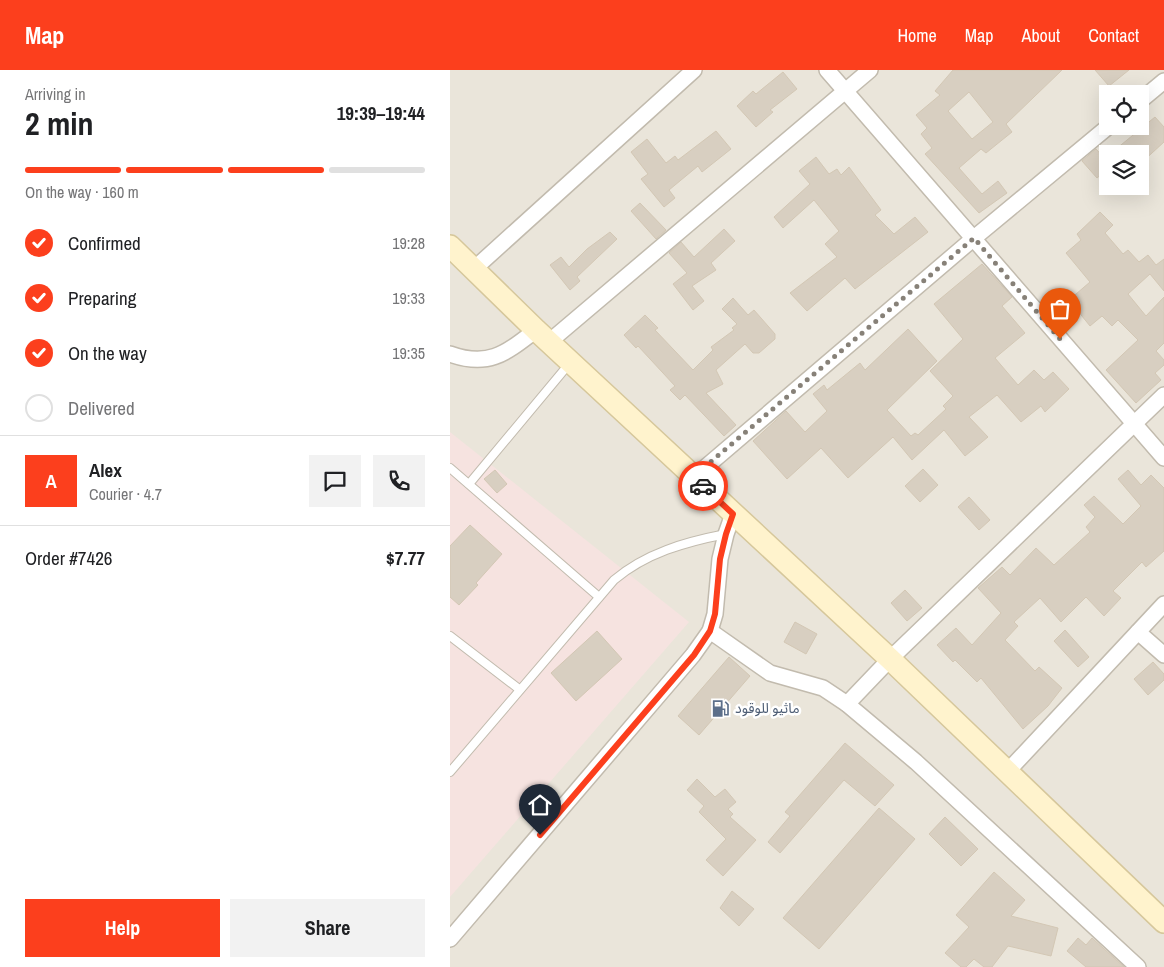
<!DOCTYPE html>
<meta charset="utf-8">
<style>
:root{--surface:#fff;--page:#f2f2f2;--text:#202124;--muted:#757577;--line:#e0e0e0;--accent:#fc3f1d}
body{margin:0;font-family:"Archivo Narrow","Noto Sans Arabic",sans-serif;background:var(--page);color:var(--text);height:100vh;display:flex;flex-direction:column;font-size:19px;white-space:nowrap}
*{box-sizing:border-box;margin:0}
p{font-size:16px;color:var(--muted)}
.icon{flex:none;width:28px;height:28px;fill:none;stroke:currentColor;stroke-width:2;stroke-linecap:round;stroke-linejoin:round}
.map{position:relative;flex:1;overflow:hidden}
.side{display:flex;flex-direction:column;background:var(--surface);width:450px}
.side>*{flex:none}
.fabs{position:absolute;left:649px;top:15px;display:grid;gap:10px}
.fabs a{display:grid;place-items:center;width:50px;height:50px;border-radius:0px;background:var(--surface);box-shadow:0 5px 20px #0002;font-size:25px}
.pin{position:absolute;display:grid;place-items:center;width:42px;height:42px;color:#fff;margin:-51px -21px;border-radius:50% 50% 50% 0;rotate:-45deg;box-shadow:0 0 5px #0007}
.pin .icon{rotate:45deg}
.courier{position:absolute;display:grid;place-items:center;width:50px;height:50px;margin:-25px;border:4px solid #fc3f1d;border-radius:50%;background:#fff;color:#222;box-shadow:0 1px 6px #0007}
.summary em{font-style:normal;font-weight:800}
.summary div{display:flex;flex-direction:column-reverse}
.summary{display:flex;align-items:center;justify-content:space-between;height:85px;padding:0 25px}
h1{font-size:32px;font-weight:800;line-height:38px}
.bar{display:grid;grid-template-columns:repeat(4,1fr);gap:8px 5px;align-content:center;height:60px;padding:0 25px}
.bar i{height:6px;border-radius:4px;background:var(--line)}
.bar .active{background:var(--accent)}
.bar p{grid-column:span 4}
.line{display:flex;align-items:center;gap:12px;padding:0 25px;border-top:1px solid var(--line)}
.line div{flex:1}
.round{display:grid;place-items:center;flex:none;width:52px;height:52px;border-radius:0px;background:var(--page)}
ol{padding:0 25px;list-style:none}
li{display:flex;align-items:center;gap:15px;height:55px}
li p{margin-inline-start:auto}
li .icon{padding:5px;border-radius:50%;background:var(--accent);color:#fff;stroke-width:4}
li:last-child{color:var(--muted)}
li i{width:28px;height:28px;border:2px solid var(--line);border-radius:50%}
.button{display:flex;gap:10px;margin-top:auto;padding:10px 25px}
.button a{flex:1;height:58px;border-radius:0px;background:var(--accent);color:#fff;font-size:20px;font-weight:800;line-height:58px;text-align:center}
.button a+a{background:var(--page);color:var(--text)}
header{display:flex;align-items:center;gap:30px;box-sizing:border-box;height:70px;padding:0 25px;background:var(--accent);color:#fff}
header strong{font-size:24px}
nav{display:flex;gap:28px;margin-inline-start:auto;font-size:18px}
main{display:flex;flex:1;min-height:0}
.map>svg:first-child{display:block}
.residential{fill:#eae5da;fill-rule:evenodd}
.medical{fill:#f6e3e0}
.building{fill:#d8cfc1;stroke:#d3c7b4;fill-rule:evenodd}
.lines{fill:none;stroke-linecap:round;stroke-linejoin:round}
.lane-casing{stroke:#c2bbae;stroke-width:10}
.street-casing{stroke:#c2bbae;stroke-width:18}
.secondary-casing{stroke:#d6c79b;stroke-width:24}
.lane{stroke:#fff;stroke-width:8}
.street{stroke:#fff;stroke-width:15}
.secondary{stroke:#fff3cd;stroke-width:21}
.done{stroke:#878178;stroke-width:5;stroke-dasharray:0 9}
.route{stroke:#fc3f1d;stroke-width:6}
.labels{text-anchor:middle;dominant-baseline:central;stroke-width:5;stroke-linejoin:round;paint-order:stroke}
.service-label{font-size:14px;fill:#4e5e75;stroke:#fff;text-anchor:start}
</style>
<header>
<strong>Map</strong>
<nav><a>Home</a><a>Map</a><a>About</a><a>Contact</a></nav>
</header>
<main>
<section class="side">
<div class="summary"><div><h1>2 min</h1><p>Arriving in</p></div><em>19:39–19:44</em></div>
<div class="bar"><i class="active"></i><i class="active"></i><i class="active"></i><i></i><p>On the way · 160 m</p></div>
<ol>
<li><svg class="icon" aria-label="check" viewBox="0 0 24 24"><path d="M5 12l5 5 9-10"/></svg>Confirmed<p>19:28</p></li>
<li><svg class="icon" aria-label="check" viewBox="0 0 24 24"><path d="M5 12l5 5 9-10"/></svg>Preparing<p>19:33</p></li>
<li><svg class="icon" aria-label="check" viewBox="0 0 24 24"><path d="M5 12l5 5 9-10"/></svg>On the way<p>19:35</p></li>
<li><i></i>Delivered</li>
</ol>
<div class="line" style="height:90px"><b class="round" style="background:var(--accent);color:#fff">A</b><div><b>Alex</b><p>Courier · 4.7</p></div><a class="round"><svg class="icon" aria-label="chat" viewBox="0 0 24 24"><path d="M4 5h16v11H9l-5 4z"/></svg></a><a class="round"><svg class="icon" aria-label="phone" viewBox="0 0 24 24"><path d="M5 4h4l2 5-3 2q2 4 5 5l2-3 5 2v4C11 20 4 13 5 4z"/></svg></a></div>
<div class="line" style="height:65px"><div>Order #7426</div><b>$7.77</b></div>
<div class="button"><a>Help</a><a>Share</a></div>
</section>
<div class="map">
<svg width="714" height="897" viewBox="0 0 714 897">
<rect width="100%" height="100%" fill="#f6f3ec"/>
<!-- residential -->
<path class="residential" d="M0,0H714V897H0ZM658,24H690V56H658ZM658,84H690V116H658Z"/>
<!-- medical -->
<polygon class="medical" points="0,362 239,552 0,827"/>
<!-- building -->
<g class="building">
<path d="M503,0H612L556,54L562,62L536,83L531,79L509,98L532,124L548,111L557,123L529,143L475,84L482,78L471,64L477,58L466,45L490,25L485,21ZM519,22L543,52L522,69L498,41Z"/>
<polygon points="645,0 679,0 659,16"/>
<polygon points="333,2 347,19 320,40 323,42 306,57 287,36 303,21 306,24"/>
<polygon points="705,47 714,57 714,72 690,94 690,84 660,84"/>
<polygon points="266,61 281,79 252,102 248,96 219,120 225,128 214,137 191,109 198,104 181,82 197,69 216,93 225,86 228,90"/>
<polygon points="646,79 658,92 658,99 647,108 632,91"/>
<polygon points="366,87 379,104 387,99 391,105 399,97 431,140 425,145 444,164 465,147 478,162 405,219 395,208 357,241 340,223 387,187 375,174 389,161 364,130 333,158 324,147 360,114 349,101"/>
<polygon points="190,133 216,160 206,169 181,141"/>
<polygon points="650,142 663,155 655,163 673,184 678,180 689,192 698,185 706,195 714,189 714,221 700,204 678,224 696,246 714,227 714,273 706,281 714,290 714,295 705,303 711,310 686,333 656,300 688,270 668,250 662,256 652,246 640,256 619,230 640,212 616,183 631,170 627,164"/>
<polygon points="274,159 285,171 261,193 266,200 242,216 254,231 243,240 223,214 237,203 219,183 231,172 244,187"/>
<polygon points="160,162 167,169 127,207 130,211 120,220 100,195 111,187 119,197 137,179"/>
<polygon points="532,194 562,227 552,236 575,263 545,288 568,315 584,300 594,310 603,302 619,319 595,342 591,336 571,352 547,325 519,347 538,367 515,386 494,360 462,390 443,367 398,408 371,378 337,409 303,371 336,341 355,362 377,341 363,324 374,315 377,320 410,293 415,300 458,259 487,291 437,340 461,366 465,363 468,365 496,339 493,336 503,326 480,301 513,269 484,234"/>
<polygon points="283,228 298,245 304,240 325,264 325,269 309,283 303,283 295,274 266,300 273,314 256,323 286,355 274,366 235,325 230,330 220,320 225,316 188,276 186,278 174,265 195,245 208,258 205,260 243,300 263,280 261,277 284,260 282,258 287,254 272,239"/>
<polygon points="473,399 488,415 470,432 455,416"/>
<polygon points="45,400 57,414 47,423 34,409"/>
<polygon points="678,400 691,415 701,405 714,418 714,481 696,497 692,492 663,521 671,528 654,546 636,527 611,552 590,528 564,552 568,556 555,570 585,601 589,597 612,618 598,636 573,659 531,608 527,612 505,590 503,592 487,575 506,558 522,575 551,543 528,518 552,497 560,505 586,478 604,495 640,462 636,457 645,447 634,435 644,426 673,454 691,436 668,409"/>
<polygon points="519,427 540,450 529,460 508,437"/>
<polygon points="20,455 52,484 26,513 28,515 9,535 0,527 0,476"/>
<polygon points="455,520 472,538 457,551 441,533"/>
<polygon points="345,552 367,564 356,584 334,572"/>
<polygon points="615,560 639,587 628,597 604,571"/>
<polygon points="147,561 172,589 126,631 101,603"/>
<polygon points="279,587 300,606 249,665 228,646"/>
<polygon points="703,592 714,604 714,610 698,625 684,609"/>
<polygon points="395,673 444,715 425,736 394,710 330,783 318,772 340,746 335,742"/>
<polygon points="247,709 265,727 275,719 286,732 278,739 283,744 280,747 306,770 273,806 256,790 276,769 249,742 254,736 237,720"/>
<polygon points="429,738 465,769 369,879 333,848"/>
<polygon points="495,747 528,779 511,796 479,764"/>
<polygon points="544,802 575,830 561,846 608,858 601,886 558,876 542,897 534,897 524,889 516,897 511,897 495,883 519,857 506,845"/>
<polygon points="282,821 304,839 289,856 270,838"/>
<polygon points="628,868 636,875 642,868 674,897 636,897 617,881"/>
</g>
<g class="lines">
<defs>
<g id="lane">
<polyline points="0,398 149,527"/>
<polyline points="19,414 119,294"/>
<polyline points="0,566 69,619"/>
<path d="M0,702L164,510C196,483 235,472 276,464"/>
</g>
<g id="street">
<polyline points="377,0 714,388"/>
<polyline points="690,31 714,11"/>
<polyline points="24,199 244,0"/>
<polyline points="99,272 420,0"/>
<path d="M0,284C39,298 56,283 86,260"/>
<polyline points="244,407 524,168 659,56"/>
<polyline points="260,561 320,603 373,618 397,634 466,692 688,897"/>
<polyline points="688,562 714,585"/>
<polyline points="397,634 440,589 714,325"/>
<polyline points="557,702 714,534"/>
<polyline points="0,869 243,585 260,561 265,544 270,489 276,464 283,444"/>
</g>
<polyline id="secondary" points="0,176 86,260 440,589 714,852"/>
</defs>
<!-- lane casing -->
<use href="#lane" class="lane-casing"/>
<!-- street casing -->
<use href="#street" class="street-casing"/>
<!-- secondary casing -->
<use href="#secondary" class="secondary-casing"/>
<!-- lane -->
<use href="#lane" class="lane"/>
<!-- street -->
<use href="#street" class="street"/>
<!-- secondary -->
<use href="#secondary" class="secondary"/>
</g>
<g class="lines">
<!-- done -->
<polyline class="done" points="253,416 244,406 524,168 610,269"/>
<!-- route -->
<polyline class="route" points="90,765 244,585 260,561 265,544 270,489 276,464 283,444 253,416"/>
</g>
<!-- icons -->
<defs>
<symbol id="fuel-bare" viewBox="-9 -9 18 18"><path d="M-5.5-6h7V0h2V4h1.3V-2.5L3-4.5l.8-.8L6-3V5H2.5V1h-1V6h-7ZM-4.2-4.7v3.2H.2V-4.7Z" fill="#5c6f8a" stroke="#fff" stroke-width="2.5" paint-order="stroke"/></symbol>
</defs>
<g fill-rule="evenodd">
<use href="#fuel-bare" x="258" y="626" width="25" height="25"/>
</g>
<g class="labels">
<!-- service labels -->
<g class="service-label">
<text x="285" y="638">ماثيو للوقود</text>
</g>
</g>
</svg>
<div class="fabs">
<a><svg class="icon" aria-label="locate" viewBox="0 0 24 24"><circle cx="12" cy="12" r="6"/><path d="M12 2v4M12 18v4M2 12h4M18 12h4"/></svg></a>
<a><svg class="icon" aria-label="layers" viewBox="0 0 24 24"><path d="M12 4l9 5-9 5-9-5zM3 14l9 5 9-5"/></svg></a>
</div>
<div class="pin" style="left:610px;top:269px;background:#ea580c"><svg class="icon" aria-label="bag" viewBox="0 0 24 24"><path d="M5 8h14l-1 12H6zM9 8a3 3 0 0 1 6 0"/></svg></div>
<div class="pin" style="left:90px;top:765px;background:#1f2937"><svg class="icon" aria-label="home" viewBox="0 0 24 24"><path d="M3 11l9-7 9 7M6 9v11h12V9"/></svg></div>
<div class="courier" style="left:253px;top:416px"><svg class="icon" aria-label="car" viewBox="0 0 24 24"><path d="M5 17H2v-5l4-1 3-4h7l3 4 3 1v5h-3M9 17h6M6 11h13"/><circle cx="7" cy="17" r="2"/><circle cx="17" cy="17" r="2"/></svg></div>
</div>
</main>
